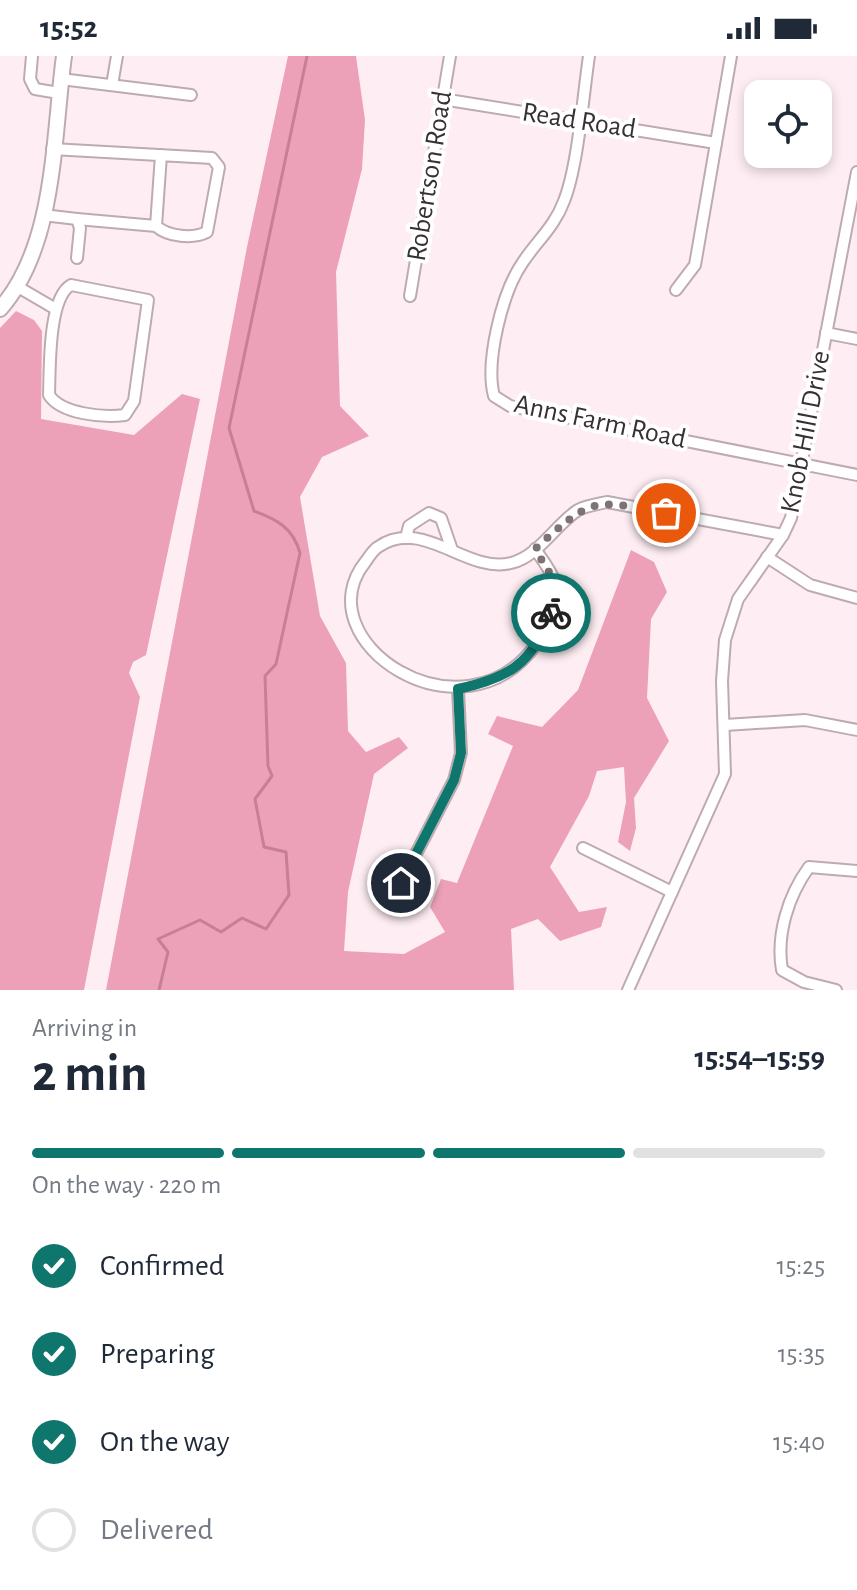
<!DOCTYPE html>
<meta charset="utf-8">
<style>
:root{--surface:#fff;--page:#f2f2f3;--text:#1f2937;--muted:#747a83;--line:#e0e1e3;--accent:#0f766e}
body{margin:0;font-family:"Alegreya Sans",sans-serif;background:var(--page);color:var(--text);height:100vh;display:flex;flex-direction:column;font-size:30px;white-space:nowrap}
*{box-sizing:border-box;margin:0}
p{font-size:26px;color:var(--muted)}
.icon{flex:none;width:44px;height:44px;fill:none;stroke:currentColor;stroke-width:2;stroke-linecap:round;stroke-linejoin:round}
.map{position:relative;height:934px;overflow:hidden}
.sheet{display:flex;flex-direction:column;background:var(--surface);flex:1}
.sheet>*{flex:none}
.buttons{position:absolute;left:744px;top:24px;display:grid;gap:16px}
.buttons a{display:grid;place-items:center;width:88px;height:88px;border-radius:16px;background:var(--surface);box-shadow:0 4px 12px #0003;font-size:40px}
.pin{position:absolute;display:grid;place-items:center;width:68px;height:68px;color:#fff;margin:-34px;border:4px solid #fff;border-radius:50%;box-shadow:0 2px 8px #0007}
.courier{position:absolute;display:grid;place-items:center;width:80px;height:80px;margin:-40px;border:6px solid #0f766e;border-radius:50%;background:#fff;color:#222;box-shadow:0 2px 10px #0007}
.head em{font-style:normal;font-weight:600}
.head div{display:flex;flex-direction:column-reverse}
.head{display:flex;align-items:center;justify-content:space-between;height:136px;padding:0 32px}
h1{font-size:52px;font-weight:600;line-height:60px}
.bar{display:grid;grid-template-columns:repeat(4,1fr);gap:12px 8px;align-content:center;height:96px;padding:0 32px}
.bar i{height:10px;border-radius:6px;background:var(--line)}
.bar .on{background:var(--accent)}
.bar p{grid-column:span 4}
ol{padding:0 32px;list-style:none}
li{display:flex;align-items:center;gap:24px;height:88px}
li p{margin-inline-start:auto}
li .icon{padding:8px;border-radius:50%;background:var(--accent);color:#fff;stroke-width:4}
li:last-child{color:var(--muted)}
li i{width:44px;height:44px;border:4px solid var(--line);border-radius:50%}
.status{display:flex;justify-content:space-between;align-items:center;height:56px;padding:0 40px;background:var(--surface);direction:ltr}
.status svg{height:22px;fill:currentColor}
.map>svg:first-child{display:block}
.forest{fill:#eca1b8}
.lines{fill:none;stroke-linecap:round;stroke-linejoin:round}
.stream{stroke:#c77f95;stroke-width:3}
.minor-casing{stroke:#beabb0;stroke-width:14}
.major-casing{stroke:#beabb0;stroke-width:18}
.minor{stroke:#fff;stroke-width:10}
.major{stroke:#fff;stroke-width:14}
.done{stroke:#7d7376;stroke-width:8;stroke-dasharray:0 14.4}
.route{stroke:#0f766e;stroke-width:10}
.labels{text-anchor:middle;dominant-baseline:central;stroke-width:8;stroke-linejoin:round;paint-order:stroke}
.street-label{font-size:28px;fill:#383133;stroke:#fff}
</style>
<div class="status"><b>15:52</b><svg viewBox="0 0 49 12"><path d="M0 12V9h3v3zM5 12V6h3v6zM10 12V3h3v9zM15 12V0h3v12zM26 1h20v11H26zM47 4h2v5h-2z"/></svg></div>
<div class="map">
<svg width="857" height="934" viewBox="0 0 857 934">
<rect width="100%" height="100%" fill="#feeef3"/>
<!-- forest -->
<g class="forest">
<polygon points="288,0 356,0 365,64 362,113 336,216 340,350 369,380 322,401 300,441 320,560 346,607 348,675 366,696 399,681 408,692 374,718 348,836 344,895 404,898 445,876 430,851 441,823 457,827 513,690 488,678 497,660 542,671 578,634 631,494 654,506 667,536 651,563 647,642 669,685 634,742 636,772 630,795 618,786 626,746 624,711 597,715 589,740 550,811 579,856 607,851 601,871 560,885 538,863 511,873 514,934 106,934 247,191"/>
<polygon points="16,255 34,264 42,275 41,363 134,379 182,338 200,343 146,599 133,606 129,617 140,641 84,934 0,934 0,272"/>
</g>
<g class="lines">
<!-- stream -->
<path class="stream" d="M159,934L168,896L158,883L200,864L221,876L242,862L266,873L289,839L286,796L264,791L255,743L272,720L268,710L265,620L276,608L300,497C293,472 278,464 254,455L229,372L307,0"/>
<defs>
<g id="minor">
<polyline points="32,0 30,23 35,33 59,37"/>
<path d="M589,0C583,40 578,110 564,145C555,170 537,185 523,206C502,236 485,306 494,340L510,350L857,419"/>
<polyline points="61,23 191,39"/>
<polyline points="112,29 117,0"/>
<polyline points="442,43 716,87"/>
<path d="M52,93L212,102L219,111L207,176C193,183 168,181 156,170L161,99"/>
<polyline points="43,159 77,163 80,172 77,202"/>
<polyline points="77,163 156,170"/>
<path d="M71,229L148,244L134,345L125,359C104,362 61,358 49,339C50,313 48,242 71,229Z"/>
<polyline points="18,231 54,252"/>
<polyline points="676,234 695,209 731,0"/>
<polyline points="410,240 450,0"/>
<polyline points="826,277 857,283"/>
<polyline points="406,482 409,470 429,457 441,462 452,494"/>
<path d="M535,493C541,502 550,513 554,524C561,542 548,572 537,587C464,692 301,585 366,505C369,501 373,494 378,491C423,460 466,518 511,507C538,501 556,468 578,454C585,450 598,448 607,446L783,479"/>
<polyline points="767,501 810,529 857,542"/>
<polyline points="725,669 805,664 857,674"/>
<polyline points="583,792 672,836"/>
<polyline points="401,827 454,724 461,697 458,633"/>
<polyline points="628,934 725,718 722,625 725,584 738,543 783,479 791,462 857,116"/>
<path d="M836,934L804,926L782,914C776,879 788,840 809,811L857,815"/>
</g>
<path id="major" d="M0,253C56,190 53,81 64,0"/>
</defs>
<!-- minor casing -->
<use href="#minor" class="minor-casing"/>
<!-- major casing -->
<use href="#major" class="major-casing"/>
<!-- minor -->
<use href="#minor" class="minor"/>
<!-- major -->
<use href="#major" class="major"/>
</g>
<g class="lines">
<!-- done -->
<path class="done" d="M551,557L555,526L535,493C593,441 590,443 666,457"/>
<!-- route -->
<path class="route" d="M401,827L454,724L461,697L458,633C509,622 532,608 551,557"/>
</g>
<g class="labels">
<!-- street labels -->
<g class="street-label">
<text transform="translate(579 65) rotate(9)">Read Road</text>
<text transform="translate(430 120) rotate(-81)">Robertson Road</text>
<text transform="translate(600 366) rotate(12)">Anns Farm Road</text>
<text transform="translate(806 376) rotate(-79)">Knob Hill Drive</text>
</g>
</g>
</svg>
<div class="buttons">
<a><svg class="icon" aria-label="locate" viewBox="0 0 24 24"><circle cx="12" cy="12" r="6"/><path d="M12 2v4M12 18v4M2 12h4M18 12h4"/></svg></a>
</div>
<div class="pin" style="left:666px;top:457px;background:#ea580c"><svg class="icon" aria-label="bag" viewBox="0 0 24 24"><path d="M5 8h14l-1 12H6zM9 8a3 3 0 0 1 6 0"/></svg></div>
<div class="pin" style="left:401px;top:827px;background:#1f2937"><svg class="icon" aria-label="home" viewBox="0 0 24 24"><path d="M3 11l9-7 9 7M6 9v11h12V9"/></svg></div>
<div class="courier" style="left:551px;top:557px"><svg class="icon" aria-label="bike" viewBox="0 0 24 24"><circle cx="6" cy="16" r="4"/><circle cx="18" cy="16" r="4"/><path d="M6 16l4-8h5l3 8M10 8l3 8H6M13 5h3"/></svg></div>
</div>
<section class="sheet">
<div class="head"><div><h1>2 min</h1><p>Arriving in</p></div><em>15:54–15:59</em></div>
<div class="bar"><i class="on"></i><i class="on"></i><i class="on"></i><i></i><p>On the way · 220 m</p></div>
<ol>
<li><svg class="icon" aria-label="check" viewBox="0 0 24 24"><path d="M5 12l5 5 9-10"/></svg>Confirmed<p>15:25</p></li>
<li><svg class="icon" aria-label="check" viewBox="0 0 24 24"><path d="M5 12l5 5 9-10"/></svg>Preparing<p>15:35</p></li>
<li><svg class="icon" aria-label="check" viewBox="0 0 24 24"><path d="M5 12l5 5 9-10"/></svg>On the way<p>15:40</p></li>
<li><i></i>Delivered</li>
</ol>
</section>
